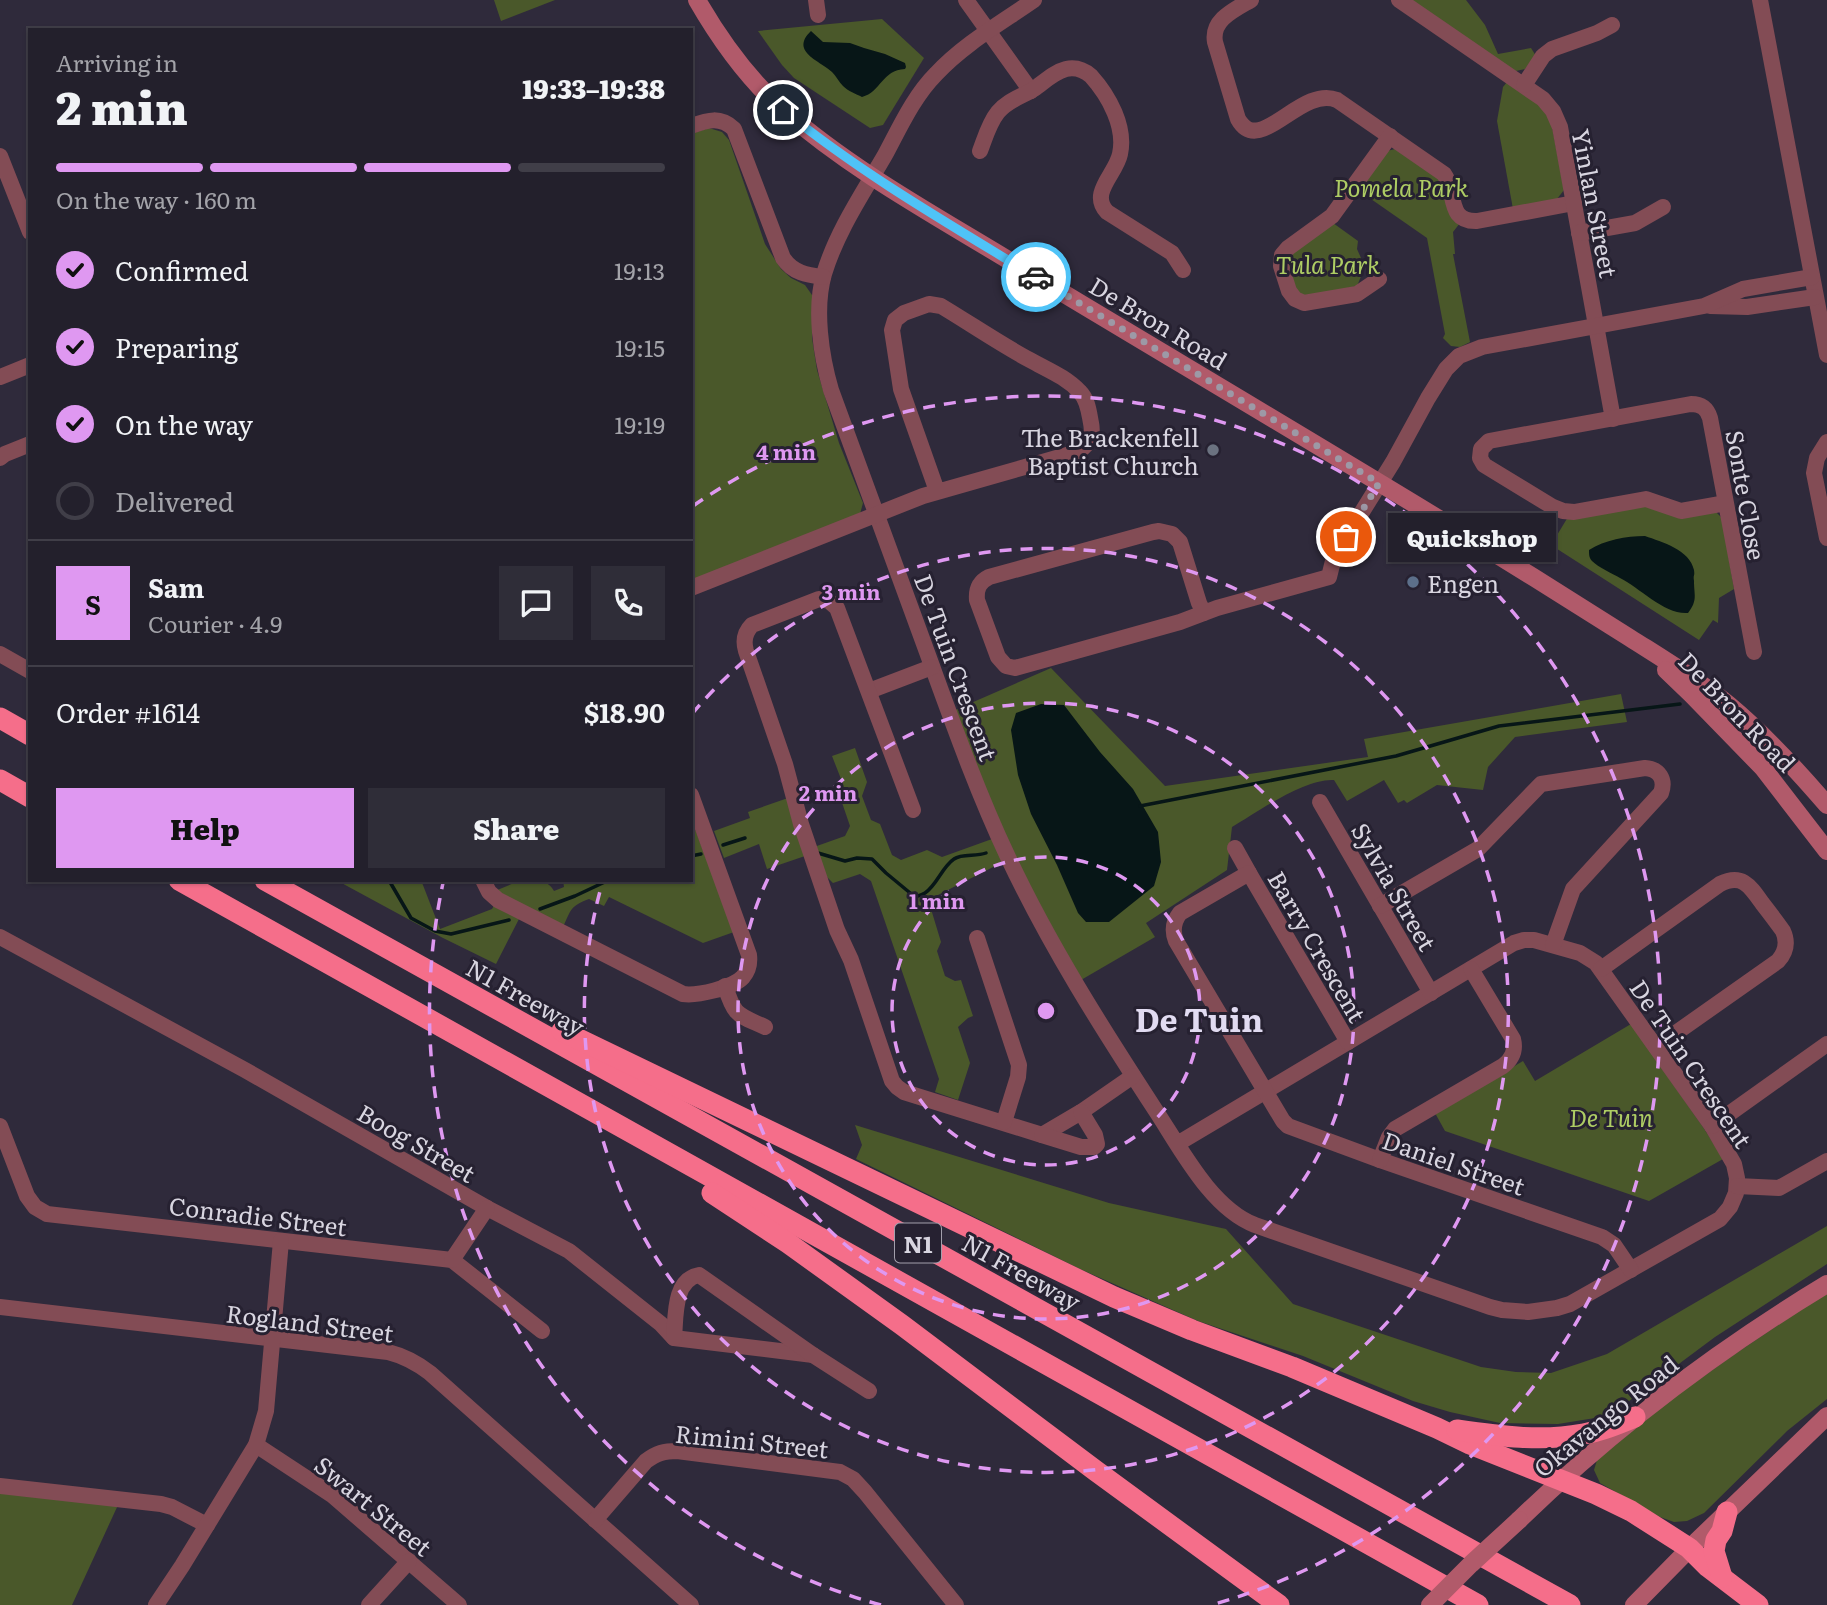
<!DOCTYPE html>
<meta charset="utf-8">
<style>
:root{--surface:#23202c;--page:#2f2d38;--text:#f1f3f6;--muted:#a3a3a9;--line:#403e48;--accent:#df98f1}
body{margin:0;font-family:Literata,serif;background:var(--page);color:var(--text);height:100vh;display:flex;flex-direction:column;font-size:26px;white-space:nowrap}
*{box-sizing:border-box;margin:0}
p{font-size:23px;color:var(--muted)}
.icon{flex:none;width:38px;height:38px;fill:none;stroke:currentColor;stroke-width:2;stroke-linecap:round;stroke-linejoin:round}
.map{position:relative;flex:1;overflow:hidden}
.details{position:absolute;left:28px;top:28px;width:665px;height:854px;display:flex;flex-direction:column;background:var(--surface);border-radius:0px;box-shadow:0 2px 5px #0004,0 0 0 2px var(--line)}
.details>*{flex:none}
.pin{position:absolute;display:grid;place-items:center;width:60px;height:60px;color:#fff;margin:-30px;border:4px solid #fff;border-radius:50%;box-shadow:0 2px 7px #0007}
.courier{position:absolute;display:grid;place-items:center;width:70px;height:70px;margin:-35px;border:5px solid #4fc3f7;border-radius:50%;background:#fff;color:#222;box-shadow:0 2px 9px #0007}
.bubble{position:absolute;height:49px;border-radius:0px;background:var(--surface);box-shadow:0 2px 5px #0004,0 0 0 2px var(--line);font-size:23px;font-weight:800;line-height:49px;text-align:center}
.headline em{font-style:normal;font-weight:800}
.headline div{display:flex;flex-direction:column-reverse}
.headline{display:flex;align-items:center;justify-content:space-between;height:119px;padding:0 28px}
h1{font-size:46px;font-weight:800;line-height:52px}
.bar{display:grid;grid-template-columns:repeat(4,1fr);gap:10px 7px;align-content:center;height:84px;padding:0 28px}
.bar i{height:9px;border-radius:5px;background:var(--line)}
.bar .active{background:var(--accent)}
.bar p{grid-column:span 4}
.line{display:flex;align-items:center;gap:18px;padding:0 28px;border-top:2px solid var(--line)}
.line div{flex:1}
.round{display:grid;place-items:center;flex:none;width:74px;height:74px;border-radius:0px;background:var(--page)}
ol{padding:0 28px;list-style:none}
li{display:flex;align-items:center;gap:21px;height:77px}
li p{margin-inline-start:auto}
li .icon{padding:7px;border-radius:50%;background:var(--accent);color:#111;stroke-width:4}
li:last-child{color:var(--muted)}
li i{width:38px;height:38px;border:4px solid var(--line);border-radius:50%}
.primary-button{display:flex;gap:14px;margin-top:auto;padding:14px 28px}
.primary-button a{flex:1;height:80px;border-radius:0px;background:var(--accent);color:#111;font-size:28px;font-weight:800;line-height:80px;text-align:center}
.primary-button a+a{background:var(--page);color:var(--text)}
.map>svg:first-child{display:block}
.green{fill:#4a582a}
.water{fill:#071617}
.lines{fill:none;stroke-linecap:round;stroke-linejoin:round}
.stream{stroke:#071617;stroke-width:3.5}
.street{stroke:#834c55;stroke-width:16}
.secondary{stroke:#b15a6a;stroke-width:18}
.highway{stroke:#f56e8a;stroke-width:21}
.secondary-bridge{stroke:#b15a6a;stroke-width:18}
.done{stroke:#9d99a6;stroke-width:7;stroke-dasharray:0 12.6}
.route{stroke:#4fc3f7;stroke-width:9}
.ring{fill:none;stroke:#df98f1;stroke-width:3.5;stroke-dasharray:12 9}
.worship-dot{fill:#6b7280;stroke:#262131;stroke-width:2.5}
.service-dot{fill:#5c6f8a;stroke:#262131;stroke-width:2.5}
.labels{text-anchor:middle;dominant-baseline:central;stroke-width:6;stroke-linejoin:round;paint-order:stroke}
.shield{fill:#262131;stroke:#a39fac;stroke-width:2}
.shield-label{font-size:23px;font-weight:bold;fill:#d8d5e0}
.park-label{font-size:24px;font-style:italic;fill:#aecd64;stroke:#262131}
.street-label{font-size:24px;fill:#d8d5e0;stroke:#262131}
.poi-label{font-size:24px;fill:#d8d5e0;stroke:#262131;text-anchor:end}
.district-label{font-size:32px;font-weight:bold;fill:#e1dbf1;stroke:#262131}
.centre{fill:#df98f1;stroke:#262131;stroke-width:3.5}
.ring-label{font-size:21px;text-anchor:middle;font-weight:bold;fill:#df98f1;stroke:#262131;stroke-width:6;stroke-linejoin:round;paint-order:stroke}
</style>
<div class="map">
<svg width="1827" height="1605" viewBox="0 0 1827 1605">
<rect width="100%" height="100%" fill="#2f2a3b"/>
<!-- green -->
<g class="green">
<polygon points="494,0 555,0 501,21"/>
<polygon points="1412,0 1466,0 1485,25 1498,54 1531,48 1536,56 1525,69 1516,71 1512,69"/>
<polygon points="882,19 924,58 883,125 870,128 794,78 782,65 758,31"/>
<polygon points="1507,82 1536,101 1551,121 1564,190 1557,199 1513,209 1497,121 1503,87"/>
<polygon points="709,128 722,132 729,140 765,244 781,269 791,278 805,285 812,295 812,338 817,370 839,443 863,503 860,514 691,582 691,134"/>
<polygon points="1395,149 1439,179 1460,223 1453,232 1455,254 1453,254 1470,342 1460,347 1451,346 1443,338 1445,334 1427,238 1358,190 1387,151"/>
<polygon points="1333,223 1358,241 1357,249 1365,267 1357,286 1307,297 1296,292 1286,264 1289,254"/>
<polygon points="1643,505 1716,512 1722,518 1734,589 1719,598 1718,623 1713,620 1699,640 1551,545 1568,517"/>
<path d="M1051,668L1165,786L1368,757L1364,739L1621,694L1627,722L1515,737L1488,767L1483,790L1437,785L1407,803L1404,800L1398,803L1384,780L1347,801L1334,780C1305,778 1257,812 1232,827L1227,870L1146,923L1155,937L1081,980C1055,933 1028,885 1006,836C987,795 971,753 955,710Z"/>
<polygon points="855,748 867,782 862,796 871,820 880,824 892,855 901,860 927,850 942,857 992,839 1003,862 936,896 931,909 941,942 937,951 945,976 955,981 961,980 973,1016 968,1018 958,1027 970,1063 958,1100 935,1092 939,1079 871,881 860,874 833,883 826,876 814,847 845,836 850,826 838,791 843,784 832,756"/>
<polygon points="788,798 805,856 767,869 759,844 724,858 714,831 750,818 748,812"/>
<path d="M691,827L695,829L734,932L703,943L609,897L604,906L589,899C570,906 571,910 563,927L495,891L521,880H535L536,883C544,880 550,884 554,891L564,887L563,880H691Z"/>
<polygon points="336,880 421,880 440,929 492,909 495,904 520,917 496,964 443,938"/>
<polygon points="1631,1024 1705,1130 1723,1159 1649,1201 1445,1131 1435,1113 1523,1061 1535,1081"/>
<polygon points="855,1125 1109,1203 1226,1229 1293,1304 1481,1367 1516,1372 1551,1373 1607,1354 1827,1226 1827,1264 1715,1337 1617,1410 1595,1418 1558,1424 1500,1423 1450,1412 1413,1401 1303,1356 1198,1321 1080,1269 856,1159 862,1145"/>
<polygon points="1827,1292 1827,1399 1787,1431 1704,1513 1687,1521 1674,1522 1660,1517 1600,1483 1594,1470 1597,1460 1673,1398 1735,1354"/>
<polygon points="0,1492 118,1505 72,1605 0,1605"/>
</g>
<!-- water -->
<g class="water">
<path d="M811,31L823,42L850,43L864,48L885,54L905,63L906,67L905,69C882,70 881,92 862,97C856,94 848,91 843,86C839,82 836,76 832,72C821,61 789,52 811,31Z"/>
<path d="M1645,536C1662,542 1690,550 1694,570C1695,577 1693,574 1694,581C1694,596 1698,600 1688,613C1665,615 1640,588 1620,578C1613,574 1598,567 1592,561C1589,558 1589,554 1589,550C1605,540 1626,536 1645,536Z"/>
<polygon points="1041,704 1064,705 1100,752 1133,789 1158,832 1161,862 1154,886 1109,922 1086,922 1078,913 1057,865 1031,814 1018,775 1011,730 1016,713"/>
</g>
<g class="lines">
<!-- stream -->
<g class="stream">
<polyline points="1140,806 1396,756 1499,726 1680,704"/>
<polyline points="723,845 745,838"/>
<path d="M818,853L845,861L857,858L872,859L886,873L915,897C918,896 922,895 925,893C937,885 942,867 954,859C962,853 976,857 986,853"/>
<polyline points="691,856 701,854"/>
<polyline points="390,882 411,918 435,931 451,934 509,920"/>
<polyline points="540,909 575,896 609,880"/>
</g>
<!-- street -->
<g class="street">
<polyline points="816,0 818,15"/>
<polyline points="966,0 1031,91"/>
<path d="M1034,0C1001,23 964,44 936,74C914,96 900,127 885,155C863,193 837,231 824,274C814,309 821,356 831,390C862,475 893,559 924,644C950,715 975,787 1007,855C1049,945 1102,1028 1156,1111C1181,1149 1211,1208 1255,1225L1490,1307L1502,1310L1528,1312L1557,1308L1570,1304L1720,1219L1730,1207L1736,1193L1737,1178L1734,1164L1712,1126L1596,963L1580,953L1534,940H1524L1514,943L1177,1144"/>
<path d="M1251,0C1234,10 1211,20 1215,42L1238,119C1260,158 1300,85 1337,100L1444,174C1457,192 1446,222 1477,221L1574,203"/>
<polyline points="1399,0 1543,99 1553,111 1560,127 1613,419"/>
<polyline points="1760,0 1827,355"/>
<polyline points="1524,85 1543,56 1552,49 1597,33 1612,25"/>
<path d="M691,126C708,120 720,116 734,129L783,258C793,273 807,275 823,277"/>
<path d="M980,151C985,138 989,123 998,112C1008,100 1021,97 1034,89C1044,82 1054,72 1066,69C1075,67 1084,70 1091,76C1109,96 1126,127 1120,154C1116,174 1089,193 1107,212L1172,253L1183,270"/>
<polyline points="0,156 30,232"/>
<polyline points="1579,233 1635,223 1663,207"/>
<polyline points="1379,279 1357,294 1304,303 1295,299 1289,291 1281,266 1282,255 1288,248 1332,216 1390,136"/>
<polyline points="1710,306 1747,307 1815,297"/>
<polyline points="0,377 30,365"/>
<polyline points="1827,442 1817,458 1814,473 1827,538"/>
<polyline points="0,458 5,454 30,444"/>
<path d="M1726,503L1681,511L1646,499L1574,512L1563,511L1553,507L1484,465L1480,458L1481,449L1489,441L1691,404C1701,404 1707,408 1710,418L1754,652"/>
<path d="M691,588L923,496L1074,453C1087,448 1094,437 1091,423C1089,413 1088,400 1080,392C1066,377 1048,370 1030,360C1000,344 971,324 941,306L929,304L904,313L895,320L892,330L901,389L937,491"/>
<path d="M1204,613L1199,603L1180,542L1172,534L1159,531L1153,532L989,577C979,582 976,589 977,600L998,657L1006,666L1015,668L1180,622L1217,608L1329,577L1334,557L1393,462L1428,398L1446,369L1459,356L1482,347L1704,306L1743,289L1812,277"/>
<polyline points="0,654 30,671"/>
<polyline points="869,691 932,667"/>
<polyline points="1320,802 1431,993"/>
<path d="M913,810L837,608L829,601L819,599L752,625C745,632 743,641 746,651L785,764L801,824L837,930L851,960L892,1081L897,1087L904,1092L1042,1135L1081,1112L1133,1076"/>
<polyline points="1235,848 1249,873"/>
<path d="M483,880L489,892L498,900L683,994C697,996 733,988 743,977C749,970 750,963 749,955L691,795"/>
<path d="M1380,906L1478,849L1541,784L1645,768C1659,769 1666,779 1661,793L1573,889L1553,945"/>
<polyline points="0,937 245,1070 487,1208 569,1251 661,1324 674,1338 813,1355"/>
<polyline points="977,938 1019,1065 1018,1077 1004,1122"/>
<path d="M1601,969L1720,884C1742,873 1750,886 1762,903C1769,912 1776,921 1783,931C1788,942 1786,952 1778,961L1656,1047"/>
<path d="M725,986C735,1017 737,1014 765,1027"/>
<path d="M1348,1042L1249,873L1180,913C1173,922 1172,931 1176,941L1283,1121L1288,1126L1380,1160L1602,1237L1614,1245L1631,1270"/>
<polyline points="0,1126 27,1196 35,1207 47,1214 452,1260 542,1331"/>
<polyline points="1712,1126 1827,1044"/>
<polyline points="1042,1135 1081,1147 1094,1147 1097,1144 1095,1135 1081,1112"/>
<path d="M1380,1160L1389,1137L1395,1129L1503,1066C1512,1059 1516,1051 1513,1039L1471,969"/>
<polyline points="1737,1186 1779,1188 1827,1161"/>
<polyline points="452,1260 487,1208"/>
<path d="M0,1307L388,1352C404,1356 417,1363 430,1373L691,1605"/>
<path d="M674,1338C676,1317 673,1280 699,1275L813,1355L869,1391"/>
<polyline points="256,1445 332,1495 459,1605"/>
<polyline points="0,1486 161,1504 172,1507 207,1525"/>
<path d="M595,1520L646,1461C657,1453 664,1451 677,1451L840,1472L853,1479L865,1492L956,1605"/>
<polyline points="156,1605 182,1566 256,1445 266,1411 281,1241"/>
<polyline points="369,1605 409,1561"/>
</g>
<!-- secondary -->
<g class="secondary">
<path d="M697,0C720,40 748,79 783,110C855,173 942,219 1023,269C1174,360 1325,449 1475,541C1527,573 1578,605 1630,638C1663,659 1698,680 1729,705C1765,735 1797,770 1827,805"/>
<polyline points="1666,670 1691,694 1763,768 1827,851"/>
<path d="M1519,1520C1612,1430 1716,1351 1827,1284"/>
<polyline points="1634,1605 1697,1541 1827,1416"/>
</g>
<!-- highway -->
<g class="highway">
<polyline points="0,718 30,735"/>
<polyline points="0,780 30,797"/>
<polyline points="179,880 1478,1605"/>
<polyline points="265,880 1570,1605"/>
<polyline points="562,1031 1114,1297 1192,1330 1292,1367 1437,1428 1470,1444 1596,1494 1631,1511 1689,1548 1708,1567 1758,1605"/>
<polyline points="712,1193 788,1243 902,1325 1096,1471 1279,1605"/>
<path d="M1457,1430C1499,1436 1541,1442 1583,1434C1601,1431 1618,1424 1635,1417"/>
<polyline points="1722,1577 1714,1551 1716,1540 1722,1531 1727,1512"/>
</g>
<!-- secondary-bridge -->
<polyline class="secondary-bridge" points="1430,1605 1471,1564 1519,1520"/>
</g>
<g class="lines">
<!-- done -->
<polyline class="done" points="1036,277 1379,483 1346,537"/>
<!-- route -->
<path class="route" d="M783,110C862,174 949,224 1036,277"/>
</g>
<!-- distance rings -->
<g class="ring">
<circle cx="1046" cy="1011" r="154"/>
<circle cx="1046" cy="1011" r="308"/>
<path d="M692 714A462 462 0 1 1 602 884"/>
<path d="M881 1605A616 616 0 0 1 443 883M693 506A616 616 0 1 1 1211 1605"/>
</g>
<!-- markers -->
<circle class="worship-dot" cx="1213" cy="450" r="7"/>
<circle class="service-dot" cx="1413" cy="582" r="7"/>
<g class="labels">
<!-- shield labels -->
<rect class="shield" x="895" y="1223.5" width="46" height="39" rx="5"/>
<g class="shield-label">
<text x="918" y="1243">N1</text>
</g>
<!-- park labels -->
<g class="park-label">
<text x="1401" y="186">Pomela Park</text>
<text x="1328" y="263">Tula Park</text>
<text x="1611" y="1116">De Tuin</text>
</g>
<!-- street labels -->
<g class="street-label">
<text transform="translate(1596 203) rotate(79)">Yinlan Street</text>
<text transform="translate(1159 322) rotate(31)">De Bron Road</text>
<text transform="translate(1747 495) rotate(80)">Sonte Close</text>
<text transform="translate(957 667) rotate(70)">De Tuin Crescent</text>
<text transform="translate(1738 711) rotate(46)">De Bron Road</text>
<text transform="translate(1395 886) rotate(60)">Sylvia Street</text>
<text transform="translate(1318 946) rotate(60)">Barry Crescent</text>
<text transform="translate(526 996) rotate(29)">N1 Freeway</text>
<text transform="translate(1692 1063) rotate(56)">De Tuin Crescent</text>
<text transform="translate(417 1142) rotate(30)">Boog Street</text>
<text transform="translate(1454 1162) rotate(19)">Daniel Street</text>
<text transform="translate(258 1215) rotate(7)">Conradie Street</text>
<text transform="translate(1022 1271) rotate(29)">N1 Freeway</text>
<text transform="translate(310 1322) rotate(7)">Rogland Street</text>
<text transform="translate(1605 1415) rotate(-39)">Okavango Road</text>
<text transform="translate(752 1440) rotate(6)">Rimini Street</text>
<text transform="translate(374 1505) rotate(39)">Swart Street</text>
</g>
<!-- poi labels -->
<g class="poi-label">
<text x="1199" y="436">The Brackenfell<tspan x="1199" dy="28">Baptist Church</tspan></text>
<text x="1427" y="582" text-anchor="start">Engen</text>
</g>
<!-- district labels -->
<g class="district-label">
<text x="1199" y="1018">De Tuin</text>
</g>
</g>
<circle cx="1046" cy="1011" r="10" class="centre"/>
<g class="ring-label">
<text x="786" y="460">4 min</text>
<text x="851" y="600">3 min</text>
<text x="828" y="801">2 min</text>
<text x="937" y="909">1 min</text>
</g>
</svg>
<div class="pin" style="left:1346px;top:537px;background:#ea580c"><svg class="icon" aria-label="bag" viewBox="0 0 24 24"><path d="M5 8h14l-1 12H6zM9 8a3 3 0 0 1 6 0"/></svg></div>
<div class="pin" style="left:783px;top:110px;background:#1f2937"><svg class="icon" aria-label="home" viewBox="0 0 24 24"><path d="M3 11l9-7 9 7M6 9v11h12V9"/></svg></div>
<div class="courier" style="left:1036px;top:277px"><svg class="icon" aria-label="car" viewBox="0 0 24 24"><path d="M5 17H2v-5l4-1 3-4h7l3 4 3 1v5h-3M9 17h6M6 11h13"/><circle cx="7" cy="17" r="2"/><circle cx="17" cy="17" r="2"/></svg></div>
<div class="bubble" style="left:1388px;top:513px;width:168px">Quickshop</div>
<section class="details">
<div class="headline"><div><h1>2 min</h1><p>Arriving in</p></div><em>19:33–19:38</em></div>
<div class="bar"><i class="active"></i><i class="active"></i><i class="active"></i><i></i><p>On the way · 160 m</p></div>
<ol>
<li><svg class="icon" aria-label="check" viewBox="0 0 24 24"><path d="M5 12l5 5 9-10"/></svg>Confirmed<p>19:13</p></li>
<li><svg class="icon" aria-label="check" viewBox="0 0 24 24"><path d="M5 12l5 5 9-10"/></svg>Preparing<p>19:15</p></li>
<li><svg class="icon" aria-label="check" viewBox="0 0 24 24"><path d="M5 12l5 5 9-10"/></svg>On the way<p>19:19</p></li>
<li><i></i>Delivered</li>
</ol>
<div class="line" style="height:126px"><b class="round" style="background:var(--accent);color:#111">S</b><div><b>Sam</b><p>Courier · 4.9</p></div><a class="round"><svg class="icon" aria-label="chat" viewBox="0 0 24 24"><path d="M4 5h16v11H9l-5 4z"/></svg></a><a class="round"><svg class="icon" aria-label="phone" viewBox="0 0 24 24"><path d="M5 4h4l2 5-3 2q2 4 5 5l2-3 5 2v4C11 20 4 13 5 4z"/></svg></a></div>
<div class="line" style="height:91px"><div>Order #1614</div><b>$18.90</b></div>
<div class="primary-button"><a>Help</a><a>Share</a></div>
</section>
</div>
